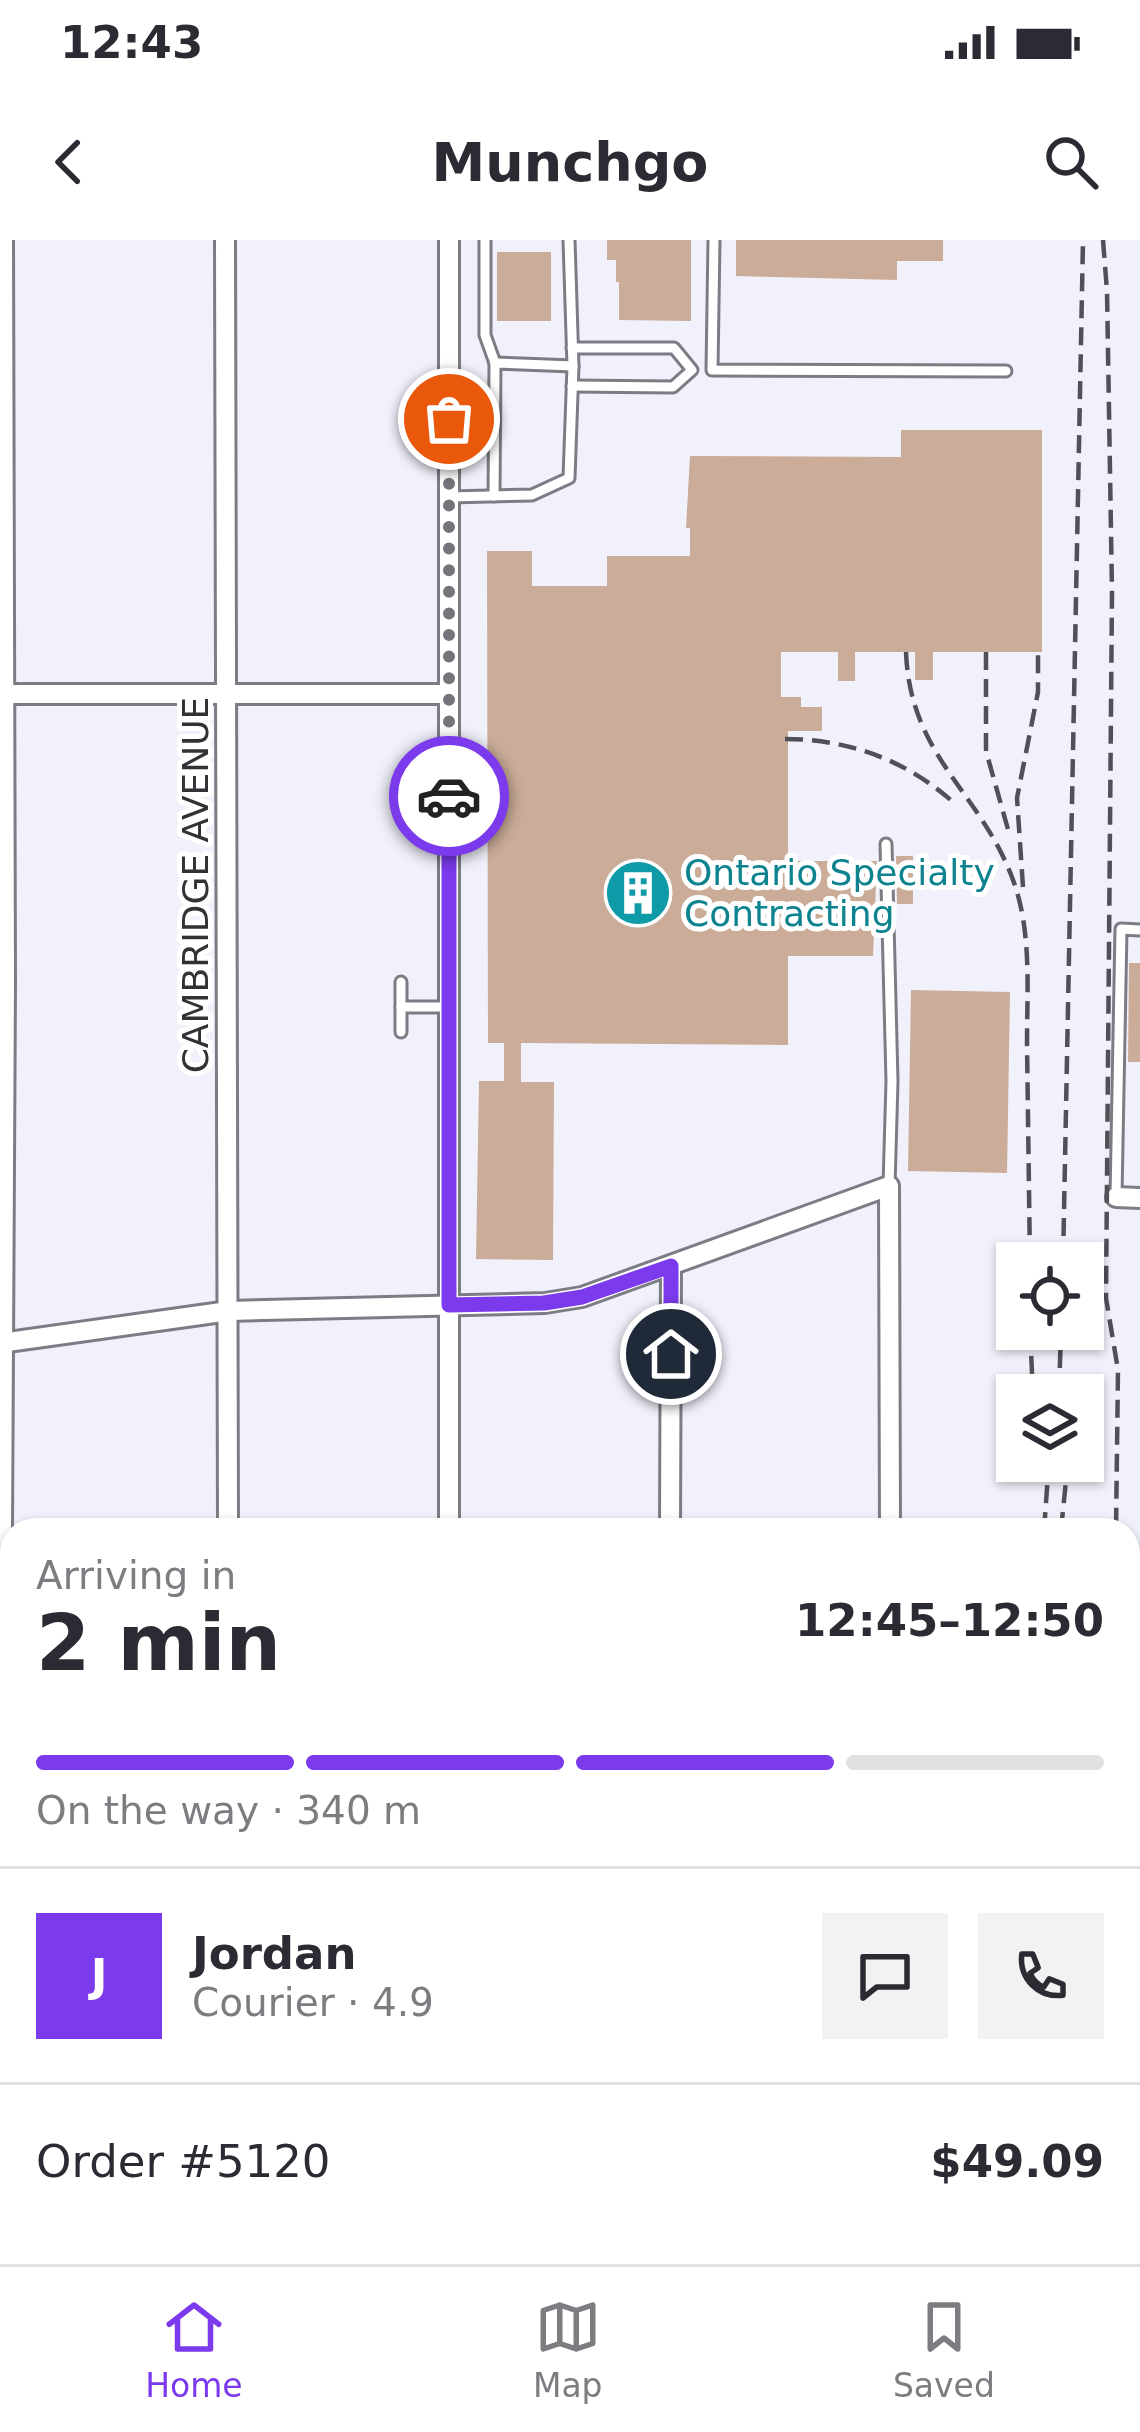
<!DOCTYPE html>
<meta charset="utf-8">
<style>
:root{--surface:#fff;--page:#f2f2f3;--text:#2b2b33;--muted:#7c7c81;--line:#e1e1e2;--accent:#7c3aed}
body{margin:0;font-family:"DejaVu Sans",sans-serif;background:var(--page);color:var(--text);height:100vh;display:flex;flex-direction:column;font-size:45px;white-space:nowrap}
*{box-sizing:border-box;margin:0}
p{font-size:39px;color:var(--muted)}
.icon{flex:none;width:66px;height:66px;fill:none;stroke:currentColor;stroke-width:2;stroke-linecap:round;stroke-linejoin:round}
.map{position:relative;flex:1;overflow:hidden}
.details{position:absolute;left:0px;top:1278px;width:1140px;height:747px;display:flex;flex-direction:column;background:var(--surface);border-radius:36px 36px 0 0;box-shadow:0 3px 9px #0004}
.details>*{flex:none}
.controls{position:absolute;left:996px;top:1002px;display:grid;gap:24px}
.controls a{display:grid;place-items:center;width:108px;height:108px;border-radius:0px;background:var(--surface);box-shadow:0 3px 9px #0004;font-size:60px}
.pin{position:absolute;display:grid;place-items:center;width:102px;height:102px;color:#fff;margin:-51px;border:6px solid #fff;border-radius:50%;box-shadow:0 3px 12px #0007}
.courier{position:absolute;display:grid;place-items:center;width:120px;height:120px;margin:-60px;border:9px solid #7c3aed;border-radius:50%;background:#fff;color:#222;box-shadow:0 3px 15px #0007}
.headline em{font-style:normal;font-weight:600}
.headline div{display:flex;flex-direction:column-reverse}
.headline{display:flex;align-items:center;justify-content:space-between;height:204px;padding:0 36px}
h1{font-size:78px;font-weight:600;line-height:90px}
.bar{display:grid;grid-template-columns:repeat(4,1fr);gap:18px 12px;align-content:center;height:144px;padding:0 36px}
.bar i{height:15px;border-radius:9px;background:var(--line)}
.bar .on{background:var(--accent)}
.bar p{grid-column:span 4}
.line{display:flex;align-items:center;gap:30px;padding:0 36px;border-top:3px solid var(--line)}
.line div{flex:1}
.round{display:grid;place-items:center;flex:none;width:126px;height:126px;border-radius:0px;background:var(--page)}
.status{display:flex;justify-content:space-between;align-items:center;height:84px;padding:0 60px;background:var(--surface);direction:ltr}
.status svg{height:33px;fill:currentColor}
header{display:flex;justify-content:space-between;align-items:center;height:156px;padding:0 36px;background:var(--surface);font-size:54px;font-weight:600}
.menu{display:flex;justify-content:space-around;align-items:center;height:168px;border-top:3px solid var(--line);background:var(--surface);font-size:33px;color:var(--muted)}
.menu a{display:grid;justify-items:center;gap:6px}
.menu .on{color:var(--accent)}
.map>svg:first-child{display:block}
.building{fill:#caac98}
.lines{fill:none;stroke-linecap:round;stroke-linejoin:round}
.lane-casing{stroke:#7c7c85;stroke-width:15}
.street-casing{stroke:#7c7c85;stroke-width:24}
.secondary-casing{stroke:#7c7c85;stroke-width:33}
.lane{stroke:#fff;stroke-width:9}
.street{stroke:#fff;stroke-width:18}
.secondary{stroke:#fdebe9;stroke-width:27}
.rail{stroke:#505156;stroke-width:4.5;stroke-dasharray:18 9;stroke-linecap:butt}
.done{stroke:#74757a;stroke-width:12;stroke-dasharray:0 21.6}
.route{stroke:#7c3aed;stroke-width:15}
.labels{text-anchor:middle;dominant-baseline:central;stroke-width:10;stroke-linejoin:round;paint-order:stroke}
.culture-label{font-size:36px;fill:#0d838f;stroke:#fff;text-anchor:start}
.street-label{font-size:36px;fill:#313235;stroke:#fff}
</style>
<div class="status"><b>12:43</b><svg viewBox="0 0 49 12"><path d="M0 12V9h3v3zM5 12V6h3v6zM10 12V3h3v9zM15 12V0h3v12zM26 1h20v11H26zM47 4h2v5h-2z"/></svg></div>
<header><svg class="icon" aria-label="back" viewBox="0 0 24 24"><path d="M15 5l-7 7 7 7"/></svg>Munchgo<svg class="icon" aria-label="search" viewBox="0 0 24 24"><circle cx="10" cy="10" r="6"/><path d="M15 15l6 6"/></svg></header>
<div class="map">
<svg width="1140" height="2024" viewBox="0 0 1140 2024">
<rect width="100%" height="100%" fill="#f0f1fb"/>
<!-- building -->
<g class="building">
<polygon points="607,0 691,0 691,81 619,80 619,42 616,42 616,20 607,20"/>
<polygon points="736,0 943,0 943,21 897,21 897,40 736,36"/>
<rect x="497" y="12" width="54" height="69"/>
<polygon points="901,190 1042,190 1042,412 933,412 933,440 915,440 915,412 855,412 855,441 838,441 838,412 781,412 781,457 801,457 801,467 822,467 822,491 788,491 788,621 877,621 873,716 788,716 788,805 521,803 521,842 554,842 553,1020 476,1019 479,841 504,841 504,803 488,803 487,311 532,311 532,346 607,346 607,316 690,316 690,288 686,288 690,216 901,217"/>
<polygon points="896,616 913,616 913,664 897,664"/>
<polygon points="1129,723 1140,723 1140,822 1128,822"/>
<polygon points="911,750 1010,752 1007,933 908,931"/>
</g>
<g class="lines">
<defs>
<g id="lane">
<polyline points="485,0 485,95 495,123"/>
<polyline points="714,0 712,130 1006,131"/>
<polyline points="572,108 674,108 692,130 673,147 572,146"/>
<polyline points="494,256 495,123 573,126"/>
<polyline points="449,257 532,255 569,238 573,126 569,0"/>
<polyline points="886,604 892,841 889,946"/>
<polyline points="401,742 401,767 449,767"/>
<polyline points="401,767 401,792"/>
<polyline points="1116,957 1121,689 1140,690"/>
</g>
<g id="street">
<polyline points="225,0 228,1290"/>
<polyline points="449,0 449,1290"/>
<polyline points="0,454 449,454"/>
<polyline points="1116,957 1140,958"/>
<polyline points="0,1103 229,1071 545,1063 582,1057 889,946 890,1290"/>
<polyline points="670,1290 671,1026"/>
<polyline points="0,1653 5,743 3,0"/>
<polyline points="96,2013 96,2024"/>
<polyline points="292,2013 292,2024"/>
<polyline points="489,2013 489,2024"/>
<polyline points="686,2013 686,2024"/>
<polyline points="889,2024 889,2013"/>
</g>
<g id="secondary">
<polyline points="1128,1607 1140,1607"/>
<polyline points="0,1653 12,1652"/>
</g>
</defs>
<!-- lane casing -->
<use href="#lane" class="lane-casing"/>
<!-- street casing -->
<use href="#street" class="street-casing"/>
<!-- secondary casing -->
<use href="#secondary" class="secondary-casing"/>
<!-- lane -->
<use href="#lane" class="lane"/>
<!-- street -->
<use href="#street" class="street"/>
<!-- secondary -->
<use href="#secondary" class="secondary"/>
<!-- rail -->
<g class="rail">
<polyline points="1103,0 1107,51 1112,352 1106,1058 1118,1130 1116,1290"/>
<path d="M906,412C910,517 981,552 1013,640C1032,691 1027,750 1027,803C1028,877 1029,950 1030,1023"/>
<polyline points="986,412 986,511 1009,593"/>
<path d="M785,499C848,499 906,520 953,562"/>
<polyline points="1023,647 1017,558 1038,452 1038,412"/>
<polyline points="1063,1023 1083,0"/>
<polyline points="1030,1089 1033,1155"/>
<polyline points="1059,1155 1061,1089"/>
<polyline points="1044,1290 1049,1221"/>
<polyline points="1061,1290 1068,1221"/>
<polyline points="1033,2013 1034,2024"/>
</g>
</g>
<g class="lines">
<!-- done -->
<polyline class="done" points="449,179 449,556"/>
<!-- route -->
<polyline class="route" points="449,556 449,1065 544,1063 582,1057 671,1026 671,1114"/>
</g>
<!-- icons -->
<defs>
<symbol id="building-disc" viewBox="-11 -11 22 22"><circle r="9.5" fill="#0f9aa8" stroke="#fff"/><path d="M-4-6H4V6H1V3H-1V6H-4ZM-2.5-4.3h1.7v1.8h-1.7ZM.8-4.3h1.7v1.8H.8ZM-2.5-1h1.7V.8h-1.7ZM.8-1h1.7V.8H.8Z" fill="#fff"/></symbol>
</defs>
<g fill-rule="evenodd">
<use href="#building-disc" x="600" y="615" width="76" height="76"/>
</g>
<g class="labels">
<!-- culture labels -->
<g class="culture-label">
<text x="684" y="632">Ontario Specialty<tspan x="684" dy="41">Contracting</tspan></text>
</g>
<!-- street labels -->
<g class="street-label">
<text transform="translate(195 645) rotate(-90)">CAMBRIDGE AVENUE</text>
</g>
</g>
</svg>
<div class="controls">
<a><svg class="icon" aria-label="locate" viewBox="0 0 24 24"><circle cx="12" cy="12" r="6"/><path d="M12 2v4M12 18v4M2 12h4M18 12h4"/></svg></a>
<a><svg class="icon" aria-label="layers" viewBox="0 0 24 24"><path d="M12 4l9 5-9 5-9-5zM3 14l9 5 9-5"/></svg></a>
</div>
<div class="pin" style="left:449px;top:179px;background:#ea580c"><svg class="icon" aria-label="bag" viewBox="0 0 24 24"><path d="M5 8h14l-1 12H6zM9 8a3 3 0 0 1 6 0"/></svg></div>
<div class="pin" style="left:671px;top:1114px;background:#1f2937"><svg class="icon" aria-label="home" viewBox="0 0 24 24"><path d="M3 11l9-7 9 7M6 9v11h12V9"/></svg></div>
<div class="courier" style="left:449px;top:556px"><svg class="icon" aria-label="car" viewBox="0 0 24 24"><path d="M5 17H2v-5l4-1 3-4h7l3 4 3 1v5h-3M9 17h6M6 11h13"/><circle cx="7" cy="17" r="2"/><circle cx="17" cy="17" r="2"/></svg></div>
<section class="details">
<div class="headline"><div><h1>2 min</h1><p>Arriving in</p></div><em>12:45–12:50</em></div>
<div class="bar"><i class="on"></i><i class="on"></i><i class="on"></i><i></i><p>On the way · 340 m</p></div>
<div class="line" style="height:216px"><b class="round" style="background:var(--accent);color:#fff">J</b><div><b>Jordan</b><p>Courier · 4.9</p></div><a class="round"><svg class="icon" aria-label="chat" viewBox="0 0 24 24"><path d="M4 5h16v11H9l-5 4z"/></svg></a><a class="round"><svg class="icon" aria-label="phone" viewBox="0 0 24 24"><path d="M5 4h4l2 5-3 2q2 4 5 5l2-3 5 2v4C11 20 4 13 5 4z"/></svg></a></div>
<div class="line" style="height:156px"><div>Order #5120</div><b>$49.09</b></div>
</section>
</div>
<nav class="menu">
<a class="on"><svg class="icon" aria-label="home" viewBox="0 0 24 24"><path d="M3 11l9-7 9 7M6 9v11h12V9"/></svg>Home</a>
<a><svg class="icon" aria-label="map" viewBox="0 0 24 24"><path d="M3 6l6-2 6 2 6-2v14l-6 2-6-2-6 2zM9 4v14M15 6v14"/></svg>Map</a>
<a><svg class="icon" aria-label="saved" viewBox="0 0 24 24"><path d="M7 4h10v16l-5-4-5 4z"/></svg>Saved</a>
</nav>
